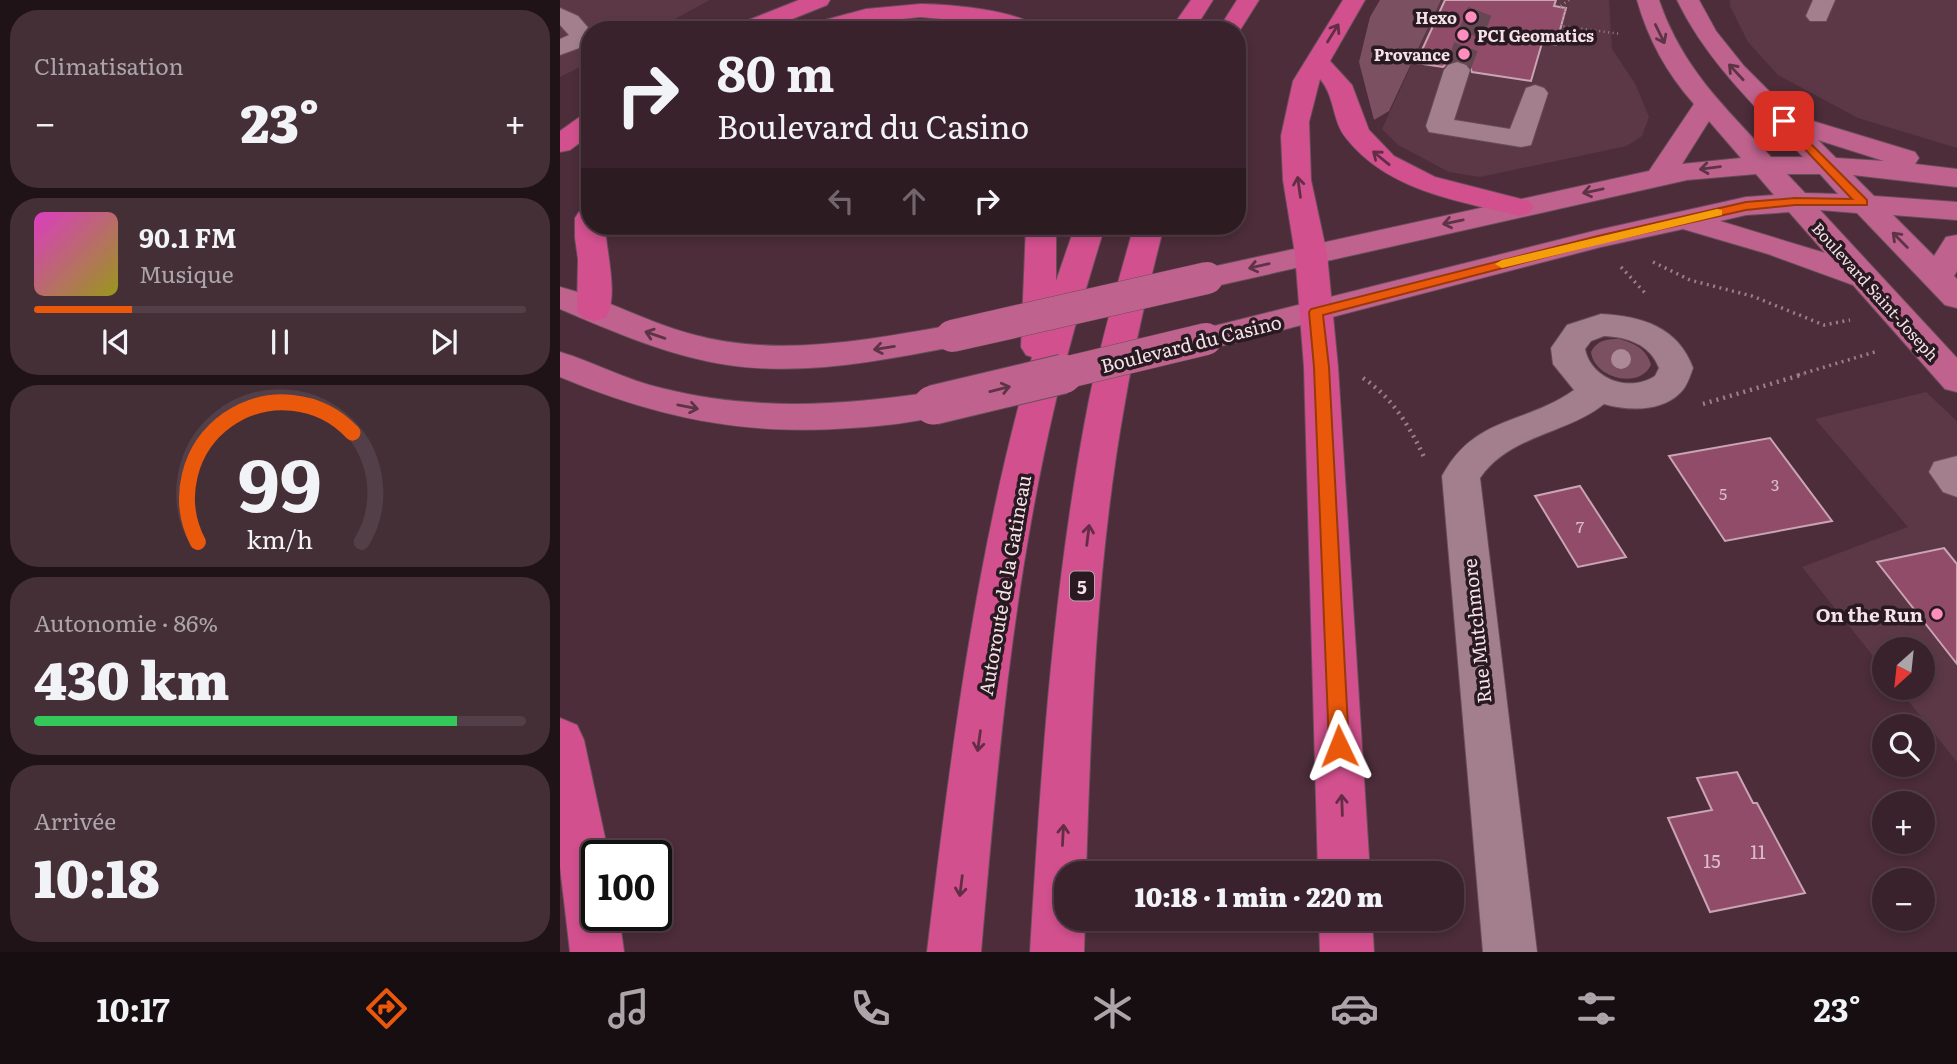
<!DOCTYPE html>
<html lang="fr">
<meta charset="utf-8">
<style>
:root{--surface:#39222b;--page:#442f37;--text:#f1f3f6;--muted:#aba4a9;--line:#533f47;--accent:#ea580c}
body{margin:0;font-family:Literata,serif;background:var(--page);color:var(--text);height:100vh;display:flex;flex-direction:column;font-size:26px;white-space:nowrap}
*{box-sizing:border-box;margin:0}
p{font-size:23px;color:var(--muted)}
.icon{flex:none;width:38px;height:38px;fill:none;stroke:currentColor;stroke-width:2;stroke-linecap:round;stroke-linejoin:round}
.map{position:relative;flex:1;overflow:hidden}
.side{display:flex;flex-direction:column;gap:10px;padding:10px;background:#1f1318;width:560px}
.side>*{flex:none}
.banner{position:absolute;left:21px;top:21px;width:665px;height:214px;border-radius:28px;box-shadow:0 4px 10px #0003,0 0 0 2px var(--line);background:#39222b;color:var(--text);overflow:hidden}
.needle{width:46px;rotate:207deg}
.controls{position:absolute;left:1312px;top:637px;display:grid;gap:14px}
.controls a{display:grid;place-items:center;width:63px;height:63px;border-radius:50%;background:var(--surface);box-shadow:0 4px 10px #0003,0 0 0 2px var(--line);font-size:35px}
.speed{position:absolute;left:21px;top:840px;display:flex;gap:14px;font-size:35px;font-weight:700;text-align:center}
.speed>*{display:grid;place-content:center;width:91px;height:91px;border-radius:50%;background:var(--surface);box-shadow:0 4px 10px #0003,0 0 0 2px var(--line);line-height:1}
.speed .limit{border:4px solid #111;border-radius:10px;background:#fff;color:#111}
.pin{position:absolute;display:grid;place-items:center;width:60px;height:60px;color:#fff;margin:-30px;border-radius:14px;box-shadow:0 4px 10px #0006}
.me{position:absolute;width:77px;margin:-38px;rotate:358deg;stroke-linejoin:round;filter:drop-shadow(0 0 5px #0008)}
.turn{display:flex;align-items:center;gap:24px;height:147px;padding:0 21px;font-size:32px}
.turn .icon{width:91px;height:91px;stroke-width:2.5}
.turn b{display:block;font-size:49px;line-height:60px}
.lanes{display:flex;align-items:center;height:66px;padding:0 21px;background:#0003;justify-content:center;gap:35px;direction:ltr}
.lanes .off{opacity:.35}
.big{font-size:52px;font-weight:800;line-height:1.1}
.side .widget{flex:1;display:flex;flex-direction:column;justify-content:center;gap:10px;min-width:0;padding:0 24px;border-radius:28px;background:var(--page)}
.side .dial{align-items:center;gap:0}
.dial svg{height:182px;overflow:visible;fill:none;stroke:var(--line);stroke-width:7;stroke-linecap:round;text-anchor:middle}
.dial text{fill:var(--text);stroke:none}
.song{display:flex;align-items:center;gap:21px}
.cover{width:84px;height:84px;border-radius:10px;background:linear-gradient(135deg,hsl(310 70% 55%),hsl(60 70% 35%))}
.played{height:7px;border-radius:4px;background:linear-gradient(90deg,var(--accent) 20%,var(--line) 20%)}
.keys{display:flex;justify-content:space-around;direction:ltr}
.heat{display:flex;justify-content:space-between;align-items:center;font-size:38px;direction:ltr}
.charge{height:10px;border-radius:5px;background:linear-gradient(90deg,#34c759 86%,var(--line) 0)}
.trip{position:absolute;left:494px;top:861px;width:410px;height:70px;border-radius:28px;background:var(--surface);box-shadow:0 4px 10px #0003,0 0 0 2px var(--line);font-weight:800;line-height:70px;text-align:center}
.dock{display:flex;height:112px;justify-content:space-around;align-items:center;background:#170e11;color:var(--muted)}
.dock .icon{width:49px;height:49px}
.dock .on{color:var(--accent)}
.dock b{font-size:32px;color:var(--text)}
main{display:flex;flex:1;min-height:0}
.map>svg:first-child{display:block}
.built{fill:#5c3847}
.green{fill:#7b5061}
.building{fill:#904c69;stroke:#caa4b2;stroke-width:2}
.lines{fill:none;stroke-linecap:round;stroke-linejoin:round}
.minor-tunnel{stroke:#654853;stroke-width:25;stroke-dasharray:25 13;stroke-linecap:butt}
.minor-casing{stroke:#674d59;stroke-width:2}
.major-casing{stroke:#674d59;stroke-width:2}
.highway-casing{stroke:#674d59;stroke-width:2}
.path-far2{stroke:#997f89;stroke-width:2.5;stroke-dasharray:1 3.5;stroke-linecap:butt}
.path-far1{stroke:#997f89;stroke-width:3.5;stroke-dasharray:2 4.5;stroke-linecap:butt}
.path{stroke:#997f89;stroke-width:4.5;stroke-dasharray:2 5;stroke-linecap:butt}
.minor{fill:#a37f8d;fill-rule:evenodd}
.major{fill:#bf638e;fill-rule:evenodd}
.highway{fill:#d2508e;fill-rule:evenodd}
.major-bridge-far1-casing{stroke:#674d59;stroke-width:33;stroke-linecap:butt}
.major-bridge-casing{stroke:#674d59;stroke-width:41;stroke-linecap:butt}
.major-bridge-far1{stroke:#bf638e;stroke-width:32}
.major-bridge{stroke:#bf638e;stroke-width:39}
.tree{fill:#ad8896}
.oneway{stroke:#642d46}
.oneway2{stroke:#5d3446}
.route{fill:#ea580c;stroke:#983908;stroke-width:2}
.slow{fill:#f59e0b}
.poi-dot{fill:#fd8ebe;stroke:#281a20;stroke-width:2.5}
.labels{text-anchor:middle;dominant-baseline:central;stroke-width:7;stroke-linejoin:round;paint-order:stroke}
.far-poi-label{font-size:16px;font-weight:bold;fill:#f5e1e8;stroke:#281a20;text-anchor:end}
.far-street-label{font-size:16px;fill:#f5e1e8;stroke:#281a20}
.number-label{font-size:16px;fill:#dcbcc8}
.shield{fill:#281a20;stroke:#b8a5ac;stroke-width:2}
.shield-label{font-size:18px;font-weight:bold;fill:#f5e1e8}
.street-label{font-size:19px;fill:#f5e1e8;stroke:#281a20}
.poi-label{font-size:19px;font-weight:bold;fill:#f5e1e8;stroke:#281a20;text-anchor:end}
.near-number-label{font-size:19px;fill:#dcbcc8}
</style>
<main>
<section class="side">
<div class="widget"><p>Climatisation</p>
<div class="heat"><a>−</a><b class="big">23°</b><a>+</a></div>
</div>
<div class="widget">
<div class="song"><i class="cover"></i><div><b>90.1 FM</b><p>Musique</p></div></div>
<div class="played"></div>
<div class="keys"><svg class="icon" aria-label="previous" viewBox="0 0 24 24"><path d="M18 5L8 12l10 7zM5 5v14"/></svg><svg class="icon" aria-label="pause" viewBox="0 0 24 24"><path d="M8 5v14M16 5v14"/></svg><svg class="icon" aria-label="next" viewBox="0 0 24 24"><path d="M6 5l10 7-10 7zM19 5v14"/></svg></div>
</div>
<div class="widget dial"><svg viewBox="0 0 100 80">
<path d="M14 69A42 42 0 1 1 86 69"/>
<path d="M14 69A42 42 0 0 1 82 21" stroke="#ea580c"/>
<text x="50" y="56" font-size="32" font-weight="700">99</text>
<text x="50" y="72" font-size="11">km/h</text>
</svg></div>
<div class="widget"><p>Autonomie · 86%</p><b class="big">430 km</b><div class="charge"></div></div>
<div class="widget"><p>Arrivée</p><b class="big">10:18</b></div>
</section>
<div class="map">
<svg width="1397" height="952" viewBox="0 0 1397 952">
<rect width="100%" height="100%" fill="#4c2d39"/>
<path class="built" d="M0,0h150l-56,30h-64v32l-30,15z
M881,0h168l3,49 24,36 13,32 -7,19 -15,10 -147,31 -31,-5 -51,-27 -16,-16z
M1170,0h227v148l-99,-30 -80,-43 -30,-33 -18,-36z
M1366,392l31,29v341l-59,-74h25v-39h-38v22l-83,-104 106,-40 -93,-108z"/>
<path class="green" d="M820,0h61l-52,111 -15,9 -15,-58 11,-45z
M1059,339c15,4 28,10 32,26 -12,25 -57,13 -60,-13 6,-12 16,-13 28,-13z"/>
<path class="building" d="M885,0h111l-2,6 12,2 -10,37 -14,-2 -11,38 -59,-9 -4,-9 -10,-3 -11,3 -4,4 -27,-4z
M1210,438l62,83 -107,20 -56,-85z
M1020,486l46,71 -48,10 -43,-71z
M1384,548l13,16v100l-80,-102z
M1177,772l16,31h4l48,90 -95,19 -42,-94 44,-8 -15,-32z"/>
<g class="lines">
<path class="minor-tunnel" d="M897,70l27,-70"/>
<g class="minor-casing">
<path id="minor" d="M1253,0h22l-9,21h-16l-4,-5z
M0,8l18,8 12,14v14l-30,11v-16l9,-4 -9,-10z
M897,62l9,3 4,5 -16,50 56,9 16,-41 9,-3 9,3 4,5 -17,52 -10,2 -92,-15 -3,-6 18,-56 4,-5z
M1041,314c41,2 77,13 92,54 -3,8 -6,19 -13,25 -19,19 -52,18 -76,11 -37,30 -95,31 -124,74l57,474h-54l-41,-476c33,-61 83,-51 132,-86l-21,-26 -2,-16 16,-23zM1044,336c23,1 46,8 55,32l-4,8c-26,17 -64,3 -70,-27l6,-8z
M1397,456v41l-14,-5 -14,-20 5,-10z"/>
</g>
<g class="major-casing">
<path id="major" d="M1077,0h22c23,68 65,106 112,157h32c-47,-50 -96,-95 -126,-157h22l17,31 28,35 49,49 122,37 4,6 -4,6 42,5v18l-104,-12 21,21 83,6v18l-64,-5 41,41 12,-19 11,-2v36l-3,5 3,3v29l-12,-3 -88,-92 -37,-3 137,148v34l-12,-3 -92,-104 -85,-31 -85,-25 -82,18 -395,103 -12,-3 -5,-8 5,-8 404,-101 148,-33 28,-2 -18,-21 -69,6 -480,108 -11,-3 -5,-7 5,-7 11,-3 442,-97 45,-67c-27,-30 -46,-65 -57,-104zM1149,121l32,37 -59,6zM1258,140l66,21 -48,-3zM1227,174h33l18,20 -33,-1zM1229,212l36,41 -105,-32 26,-6z
M0,287c45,11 86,35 131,47 85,24 177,6 261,-9l12,3 5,8 -5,8 -12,3c-73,14 -149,29 -224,18 -59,-9 -114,-33 -168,-56z
M0,352c34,10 66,28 101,36 90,23 181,18 272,4l13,4 5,9 -5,9c-31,9 -64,12 -95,14 -106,8 -193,-10 -291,-51z"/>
</g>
<g class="highway-casing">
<path id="highway" d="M239,0h31l-3,5 -62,25h-33l4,-5z
M631,0h22l-19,30h-24z
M677,0h22l-22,35v-5h-19z
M783,0h22l-35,61 22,24 17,45 25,26 41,21 94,24 5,6 -5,6 -10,3c-63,-16 -131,-25 -173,-78 -14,-17 -11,-42 -26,-59l-11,43 2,58 16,74 11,113 32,506h-52l-14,-506 -9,-113 -12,-74 -2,-44 12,-55z
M360,4c25,0 105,6 119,26h-35l-29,-8 -55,-5 -54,6 -26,7h-38l4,-5 60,-16z
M30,114v21l-20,15 -10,2v-21l21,-15z
M30,209v17h15c1,25 14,70 1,92l-12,3 -12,-3 -5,-8 1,-51 -3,-21v-20l4,-6z
M466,226h30v55l19,-55h30c-18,58 -35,115 -49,174 -43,181 -59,367 -75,552h-54c24,-200 49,-401 105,-595l-6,-2 -5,-8z
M574,226h30c-15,58 -29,117 -39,176 -28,155 -34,314 -39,471h-20v46h19l-1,33h-54c11,-183 23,-366 58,-547 12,-60 29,-120 46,-179z
M0,718l17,7 7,15 25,116h-12v59h22l5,37h-54l-10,-85z
M759,919h53l2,33h-54z"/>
</g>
<path class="path-far2" d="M1009,0l-10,7 7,1 -5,18 60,8"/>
<path class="path-far1" d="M1093,262l37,18 62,16 72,29 26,-5
M1061,267l25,27
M1238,375l80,-24"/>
<path class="path" d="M803,378c30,20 47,49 62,81
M1143,404l101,-30"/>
<use href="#minor" class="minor"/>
<use href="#major" class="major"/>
<use href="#highway" class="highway"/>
<g class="major-bridge-far1-casing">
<path id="major-bridge-far1" d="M392,336l255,-58
M496,375l150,-36"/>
</g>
<g class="major-bridge-casing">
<path id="major-bridge" d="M373,405l130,-31"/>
</g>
<use href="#major-bridge-far1" class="major-bridge-far1"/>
<use href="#major-bridge" class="major-bridge"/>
</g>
<circle class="tree" cx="1061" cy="359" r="10"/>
<defs><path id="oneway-shaft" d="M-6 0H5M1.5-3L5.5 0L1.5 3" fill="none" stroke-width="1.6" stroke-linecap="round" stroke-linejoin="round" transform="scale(1.75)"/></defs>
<g class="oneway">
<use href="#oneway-shaft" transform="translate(773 33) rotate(-58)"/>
<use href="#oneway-shaft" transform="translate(821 158) rotate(-141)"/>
<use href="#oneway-shaft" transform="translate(739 187) rotate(-98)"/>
<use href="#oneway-shaft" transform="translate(528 535) rotate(-83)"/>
<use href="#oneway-shaft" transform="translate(419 741) rotate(98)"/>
<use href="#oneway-shaft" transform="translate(782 805) rotate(-92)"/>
<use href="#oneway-shaft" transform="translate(503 835) rotate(-87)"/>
<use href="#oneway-shaft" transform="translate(401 886) rotate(97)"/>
</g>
<g class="oneway2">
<use href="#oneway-shaft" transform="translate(1100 34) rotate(64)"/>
<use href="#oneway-shaft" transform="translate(1176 72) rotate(-133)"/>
<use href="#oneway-shaft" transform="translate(1150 168) rotate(173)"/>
<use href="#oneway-shaft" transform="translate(1033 191) rotate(168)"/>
<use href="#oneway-shaft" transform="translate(893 222) rotate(168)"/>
<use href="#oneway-shaft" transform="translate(1340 240) rotate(-135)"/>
<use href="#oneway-shaft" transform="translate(699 266) rotate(167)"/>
<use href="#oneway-shaft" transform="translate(95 335) rotate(-161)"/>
<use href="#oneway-shaft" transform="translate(324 348) rotate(171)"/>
<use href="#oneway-shaft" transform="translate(440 389) rotate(-14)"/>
<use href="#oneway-shaft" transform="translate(128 407) rotate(11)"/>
</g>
<path class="route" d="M1224,117l83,83v5h-72l-49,5 -147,33 -276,72 6,52 20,379 -3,6 -7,3 -7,-3 -3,-6 -15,-379 -5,-55 2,-3 287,-73 148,-34 49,-4 57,1 -72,-76 -1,-2z"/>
<path class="slow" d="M1157,209l5,1v5l-220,53 -7,-4 7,-4z"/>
<g class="poi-dot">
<circle cx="911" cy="17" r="7"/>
<circle cx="903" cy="35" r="7"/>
<circle cx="904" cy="54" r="7"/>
<circle cx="1377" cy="614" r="7"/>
</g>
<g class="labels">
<g class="far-poi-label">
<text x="897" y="17">Hexo</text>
<text x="917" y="35" text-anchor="start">PCI Geomatics</text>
<text x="890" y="54">Provance</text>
</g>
<g class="far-street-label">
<text transform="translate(1316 291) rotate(48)">Boulevard Saint-Joseph</text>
</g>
<g class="number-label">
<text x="1215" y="484">3</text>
<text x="1163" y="493">5</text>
<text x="1020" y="526">7</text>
</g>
<rect class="shield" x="510" y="571.5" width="24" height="29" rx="5"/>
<g class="shield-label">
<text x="522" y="586">5</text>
</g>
<g class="street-label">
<text transform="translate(631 343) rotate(-14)">Boulevard du Casino</text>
<text transform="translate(444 585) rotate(-80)">Autoroute de la Gatineau</text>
<text transform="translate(916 631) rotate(-96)">Rue Mutchmore</text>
</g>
<g class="poi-label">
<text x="1363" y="614">On the Run</text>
</g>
<g class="near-number-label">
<text x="1198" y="851">11</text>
<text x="1152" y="860">15</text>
</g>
</g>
</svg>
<div class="controls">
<a><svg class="needle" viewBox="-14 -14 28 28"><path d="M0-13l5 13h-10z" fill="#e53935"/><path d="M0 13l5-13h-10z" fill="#aba4a9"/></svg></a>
<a><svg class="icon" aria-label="search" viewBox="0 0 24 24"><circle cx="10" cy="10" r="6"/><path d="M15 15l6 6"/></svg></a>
<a>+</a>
<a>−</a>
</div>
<div class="speed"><div class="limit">100</div></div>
<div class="pin" style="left:1224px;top:121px;background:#d93025"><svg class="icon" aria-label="arrive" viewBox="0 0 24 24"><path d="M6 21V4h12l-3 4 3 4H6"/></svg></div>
<svg class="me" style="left:779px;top:746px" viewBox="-20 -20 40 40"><path d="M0-17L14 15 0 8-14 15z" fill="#ea580c" stroke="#fff" stroke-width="4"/></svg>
<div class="trip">10:18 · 1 min · 220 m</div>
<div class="banner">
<div class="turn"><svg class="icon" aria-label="right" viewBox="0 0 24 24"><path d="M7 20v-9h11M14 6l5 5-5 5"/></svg><div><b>80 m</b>Boulevard du Casino</div></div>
<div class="lanes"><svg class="icon off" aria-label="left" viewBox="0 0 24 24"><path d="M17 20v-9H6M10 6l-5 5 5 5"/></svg><svg class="icon off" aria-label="ahead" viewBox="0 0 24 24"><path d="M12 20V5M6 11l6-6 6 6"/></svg><svg class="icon" aria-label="right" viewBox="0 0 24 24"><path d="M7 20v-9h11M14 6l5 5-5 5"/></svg></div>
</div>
</div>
</main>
<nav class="dock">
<b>10:17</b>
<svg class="icon on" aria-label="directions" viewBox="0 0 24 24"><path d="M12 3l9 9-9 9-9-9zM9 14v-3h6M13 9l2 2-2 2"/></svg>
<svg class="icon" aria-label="music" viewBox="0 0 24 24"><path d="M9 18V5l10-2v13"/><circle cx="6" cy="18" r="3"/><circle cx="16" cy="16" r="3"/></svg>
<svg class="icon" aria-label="phone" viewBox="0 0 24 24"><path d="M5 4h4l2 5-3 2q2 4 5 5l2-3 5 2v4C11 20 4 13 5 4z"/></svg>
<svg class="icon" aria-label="climate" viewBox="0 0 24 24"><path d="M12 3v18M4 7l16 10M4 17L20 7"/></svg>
<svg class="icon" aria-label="car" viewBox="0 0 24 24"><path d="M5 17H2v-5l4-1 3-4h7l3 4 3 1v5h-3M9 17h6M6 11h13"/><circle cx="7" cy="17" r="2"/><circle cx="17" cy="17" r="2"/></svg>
<svg class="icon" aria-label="filters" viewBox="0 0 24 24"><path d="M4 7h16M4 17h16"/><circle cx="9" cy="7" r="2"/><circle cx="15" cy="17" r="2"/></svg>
<b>23°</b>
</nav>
